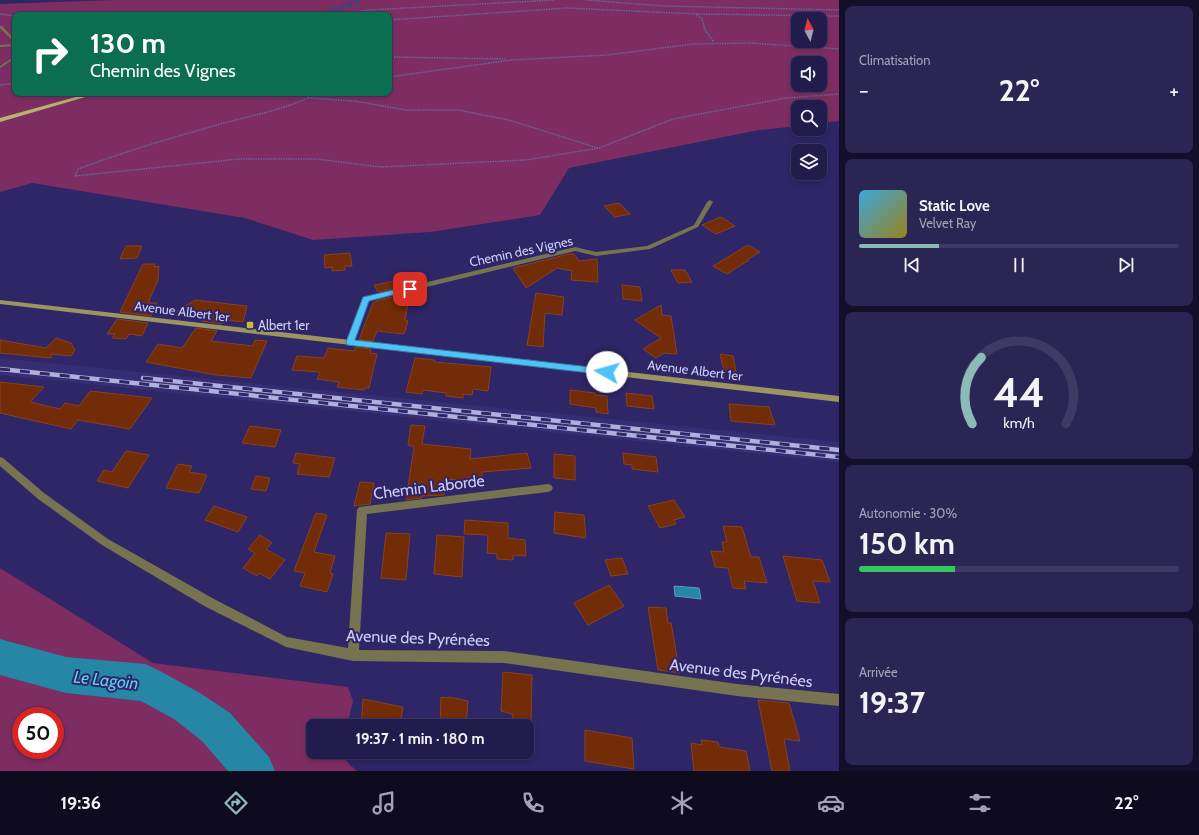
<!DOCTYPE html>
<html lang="fr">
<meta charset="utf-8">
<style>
:root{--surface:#221c4c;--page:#2a2553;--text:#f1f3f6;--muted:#a2a1b5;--line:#3f3a64;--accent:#8bbbb9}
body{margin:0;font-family:Cabin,sans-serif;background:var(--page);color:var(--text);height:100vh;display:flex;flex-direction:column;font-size:15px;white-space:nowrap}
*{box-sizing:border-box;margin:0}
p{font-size:13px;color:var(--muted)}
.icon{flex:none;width:22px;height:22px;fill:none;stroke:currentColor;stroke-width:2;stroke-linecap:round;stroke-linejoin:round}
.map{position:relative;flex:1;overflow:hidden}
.drawer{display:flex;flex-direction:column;gap:6px;padding:6px;background:#130f2a;width:360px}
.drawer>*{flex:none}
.guide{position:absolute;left:12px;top:12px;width:380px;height:84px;border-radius:8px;box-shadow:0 2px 6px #0003,0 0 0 1px var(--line);background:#0b6e4f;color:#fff;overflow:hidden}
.needle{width:26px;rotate:353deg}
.buttons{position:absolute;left:791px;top:12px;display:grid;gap:8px}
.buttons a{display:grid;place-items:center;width:36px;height:36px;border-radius:8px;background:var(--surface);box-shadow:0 2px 6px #0003,0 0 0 1px var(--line);font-size:20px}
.speed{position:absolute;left:12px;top:707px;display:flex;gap:8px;font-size:20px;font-weight:700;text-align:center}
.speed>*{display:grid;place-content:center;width:52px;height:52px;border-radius:50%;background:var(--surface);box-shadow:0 2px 6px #0003,0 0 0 1px var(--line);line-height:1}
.speed .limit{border:6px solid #d22;background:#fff;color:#111}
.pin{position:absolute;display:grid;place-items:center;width:34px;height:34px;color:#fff;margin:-17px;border-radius:8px;box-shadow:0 2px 6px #0006}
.me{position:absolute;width:44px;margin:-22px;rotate:277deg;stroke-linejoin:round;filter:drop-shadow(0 0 3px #0008)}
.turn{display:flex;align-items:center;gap:14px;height:84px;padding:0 12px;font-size:18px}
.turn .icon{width:52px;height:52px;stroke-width:2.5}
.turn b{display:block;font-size:28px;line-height:34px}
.big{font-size:30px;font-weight:700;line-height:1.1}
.drawer .widget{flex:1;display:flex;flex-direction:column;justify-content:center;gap:6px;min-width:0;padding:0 14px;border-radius:8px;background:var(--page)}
.drawer .dial{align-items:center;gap:0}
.dial svg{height:104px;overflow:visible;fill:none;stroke:var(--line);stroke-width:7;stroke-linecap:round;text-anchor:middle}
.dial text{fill:var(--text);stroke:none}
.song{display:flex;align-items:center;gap:12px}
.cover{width:48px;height:48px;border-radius:6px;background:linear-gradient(135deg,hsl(200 70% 55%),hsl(50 70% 35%))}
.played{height:4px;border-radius:2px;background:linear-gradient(90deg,var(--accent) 25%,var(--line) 25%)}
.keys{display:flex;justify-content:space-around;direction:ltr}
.heat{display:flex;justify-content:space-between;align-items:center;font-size:22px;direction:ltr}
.charge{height:6px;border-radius:3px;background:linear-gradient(90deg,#34c759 30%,var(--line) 0)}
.trip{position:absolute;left:306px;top:719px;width:228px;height:40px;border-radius:8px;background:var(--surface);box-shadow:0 2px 6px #0003,0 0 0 1px var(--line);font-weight:700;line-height:40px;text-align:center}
.dock{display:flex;height:64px;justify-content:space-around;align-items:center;background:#0e0b1e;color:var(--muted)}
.dock .icon{width:28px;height:28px}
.dock .on{color:var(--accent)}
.dock b{font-size:18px;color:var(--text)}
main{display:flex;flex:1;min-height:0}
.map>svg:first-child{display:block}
.built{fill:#362e75}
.green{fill:#7e2d62;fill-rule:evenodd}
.water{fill:#2587a5;stroke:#579dbd}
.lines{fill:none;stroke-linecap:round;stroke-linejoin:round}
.river{fill:#2587a5;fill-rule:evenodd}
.building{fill:#722c07;stroke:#894120}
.primary-tunnel{stroke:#463f7c;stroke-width:5;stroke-dasharray:5 2.5;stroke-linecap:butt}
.path{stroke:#6b669d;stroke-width:1.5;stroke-dasharray:1.5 1;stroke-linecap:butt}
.service{fill:#767351;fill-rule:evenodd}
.minor{fill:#767351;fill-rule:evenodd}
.secondary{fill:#9b9660;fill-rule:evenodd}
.primary{fill:#b8b26b;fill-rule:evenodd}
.rail-casing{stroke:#b0b0dc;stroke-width:4.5}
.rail{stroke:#2e2666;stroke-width:3;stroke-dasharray:10;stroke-linecap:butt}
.route{fill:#4fc3f7;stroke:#337fa1}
.poi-dot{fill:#c8bb3b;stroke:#2e2666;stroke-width:1.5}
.labels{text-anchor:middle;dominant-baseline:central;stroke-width:4;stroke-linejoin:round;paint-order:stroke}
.street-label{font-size:13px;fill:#cdcff6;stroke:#2e2666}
.poi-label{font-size:13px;fill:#cdcff6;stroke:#2e2666;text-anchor:start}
.near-street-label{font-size:16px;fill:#cdcff6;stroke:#2e2666}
.near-water-label{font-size:17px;font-style:italic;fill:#5fd1f7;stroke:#2e2666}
</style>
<main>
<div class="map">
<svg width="839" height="771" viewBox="0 0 839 771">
<rect width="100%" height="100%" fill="#2e2666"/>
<path class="built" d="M0,358l839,84v20l-839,-87z"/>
<path class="green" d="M115,0h724v121l-19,2v-16h-22v19l-39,4 -190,38 -29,47 -110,17 -117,8 -68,-22 -213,-35 -32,9v-188zM15,15h374v78h-374zM798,19h22v22h-22zM798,63h22v22h-22z
M0,568l153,95 195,24 5,14 -6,25h-34v26h26l11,13 7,6h-357zM21,716h34v34h-34z"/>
<path class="water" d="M674,586l25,2 2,11 -26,-3z"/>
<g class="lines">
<path class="river" d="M0,639l66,18 79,7 13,6 42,23 30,20 39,44 6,14h-47l-26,-30 -28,-22 -33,-18 -75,-8 -66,-18z"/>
</g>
<path class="building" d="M619,203l11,11 -15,3 -11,-11z
M721,217l14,9 -19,8 -14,-9z
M748,245l12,7 -12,7 1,1 -22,14 -14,-8z
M126,246h16l-5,12 -17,1z
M350,253l2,13h-7v4l-13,1v-4l-7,1 -1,-13z
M569,254h5l5,7 18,-2 1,23 -27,-2 1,-9 -15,-3 -31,20 -13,-20z
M143,264h12l-1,3 5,-1 -1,14 -10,23h9l-6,13 -31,-4z
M671,270h14l7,12 -14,1z
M402,280l3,6 -27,6 -4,-7z
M622,285l18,2 2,14 -19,-2z
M409,293l1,1 -5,2 3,8 -3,16 3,1 -4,13 -27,-3 -4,10 -14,-1 14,-37 6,-3z
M536,293l28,4 -2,18 -17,-2 -2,34 -16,-2z
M195,300l52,6 -4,16 -18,-2 -3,4 -21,-3 2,-3 -31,-4z
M661,305l1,10 9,1 6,38 -13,-1 -8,5 -13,-9 18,-11 -26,-18z
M117,319l31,4 -6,13 -13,-2 -3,5 -14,-1 3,-4h-8z
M196,328l21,3 -6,10 42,5 2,-6 12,1 -16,37 -35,-3 -70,-13 12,-18 24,4z
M56,338l15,5 4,7 -4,6 -20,-2v4l-51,-5v-13l46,8z
M356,347l15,2 -1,4 7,1 -8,34h-5v2l-27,-3 2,-5 -22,-3 3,-7 -28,-2 5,-14 27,2 4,-10 26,3z
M720,354l13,2 3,16 -12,-2z
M415,358l20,2 -1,2 57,5 -3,24 -15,-2 -1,6 -9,-1v4l-17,-2v-3l-23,-3 -1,4 -16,-2z
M0,382l44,5 -14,15 30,7 5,-6 14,3 11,-15 62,7 -22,31 -52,-9 -7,9 -71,-16z
M570,390l25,3v2l12,1 1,18 -12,-2v-4l-26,-4z
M626,393l26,3 2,13 -27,-3z
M729,404l40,3 6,18 -44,-4z
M411,425l14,1 -3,18 49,5 -1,10 57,-6 4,15 -49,4v16l-13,-1 1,-6 -24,-2 -2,16 -22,1v2l-16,2 8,-53 -6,-2z
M250,426l31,4 -6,17 -33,-4z
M126,451l23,4 -21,33 -31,-7 7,-11 8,2z
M296,453l39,5 -6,19 -32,-3 3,-10 -7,-1z
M623,453l33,4 2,15 -26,-3v-4l-8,-1z
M554,454l21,2v24l-21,-2z
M178,464l14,2 -3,6 18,3 -8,18 -33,-5z
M256,476l14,2 -4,13 -15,-2z
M360,482l14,1 -4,21 -16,2z
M674,500l11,17 -11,3 2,4 -16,4 -12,-22z
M214,506l33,11 -9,15 -33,-12z
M555,512l29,3 2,23 -32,-5z
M316,513l11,2 -13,37 21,4 -5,17 3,1 -6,18 -27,-6 5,-13 -11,-2z
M465,520l43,3v15l17,2 1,16 -13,-1v5l-16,-1v-5l-10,-1 1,-16 -2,-2 -22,-1z
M723,526l19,1 9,30h8l8,26 -23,-2 2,8 -13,-1 -5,-20 -13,-1 -4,-16 13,1 -2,-10h5z
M386,533l24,1 -4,46 -25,-2z
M260,535l12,8 -6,6 19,11 -15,19 -11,-6 -2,3 -14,-8 12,-15 -7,-4z
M437,535l27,2 -2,40 -28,-3z
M783,556l39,4 8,22 -17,-1 7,22 -23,-2z
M622,558l6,16 -17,2 -6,-16z
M609,585l15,21 -36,19 -14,-22z
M648,607l18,1 2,15h3l9,50 -22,-3z
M503,672l29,3 -1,51h-19l1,-12 -12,-3z
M441,697l8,1v-1l19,4 -2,25h-26z
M363,699l40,8 -3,19h-39z
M758,700l31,3 11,38 -16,-2 6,32h-18z
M585,730l47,8 2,31 -49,-8z
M701,740l17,2 1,5 27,4 4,20h-56l-3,-28 11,2z"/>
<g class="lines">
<path class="primary-tunnel" d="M319,15l43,-15"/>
<path class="path" d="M586,0l78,6 175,4
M0,14l15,2
M325,15l45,-5 184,-10
M697,15l5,4 3,11 9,12
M389,20l178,-12 130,6 142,2
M389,57l116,2
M389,77l122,-17 96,-5 86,-11 58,-1 88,6
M0,85l15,-2
M309,93l-1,5c-29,13 -60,18 -91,27 -47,13 -93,27 -139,44l-3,7 164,-17h78l64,8 145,-7 73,-12 74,-29 113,-21 53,-4
M308,98l47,3 51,9h52l51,10 89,28"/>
<path class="service" d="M0,26h2l13,14v3l-15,-15z
M15,44v2l-15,1v-2z
M15,56v2l-15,10v-2z"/>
<path class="minor" d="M0,26h2l1,1 -3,1z
M710,200l3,2 -15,25 -48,22 -54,7 -21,-5 -206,50 -15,41 -4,3 -4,-3 18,-45 211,-50 21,5 51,-6 47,-21 13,-23z
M0,457l3,1 41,35 64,46 106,60 73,38 61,11 9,-138 2,-3 189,-23 3,1 2,3 -2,3 -3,1 -181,22 -8,136 145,1 233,33 102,10v12l-102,-10 -233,-33 -151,-2 -67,-14 -80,-40 -104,-62 -64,-46 -38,-33z"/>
<path class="secondary" d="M0,300l839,96v6l-839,-98z"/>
<path class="primary" d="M90,93h9l-99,29v-4z"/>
<g class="rail-casing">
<path id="rail" d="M0,369l839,88
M143,378l696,72"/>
</g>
<use href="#rail" class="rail"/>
</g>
<path class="route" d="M410,286l3,3 -1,1 -43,11 -14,39 252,29 4,3 -4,3 -260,-30 -1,-3 17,-45z"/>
<rect class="poi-dot" x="246" y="321" width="8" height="8" rx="2"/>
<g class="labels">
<g class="street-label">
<text transform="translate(521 251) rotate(-12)">Chemin des Vignes</text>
<text transform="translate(182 311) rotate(7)">Avenue Albert 1er</text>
<text transform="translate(695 370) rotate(7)">Avenue Albert 1er</text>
</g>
<g class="poi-label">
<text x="258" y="325">Albert 1er</text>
</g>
<g class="near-street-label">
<text transform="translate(429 487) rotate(-7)">Chemin Laborde</text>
<text transform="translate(418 638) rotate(2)">Avenue des Pyrénées</text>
<text transform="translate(741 673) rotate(7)">Avenue des Pyrénées</text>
</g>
<g class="near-water-label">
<text transform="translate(106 680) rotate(6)">Le Lagoin</text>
</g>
</g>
</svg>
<div class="buttons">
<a><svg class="needle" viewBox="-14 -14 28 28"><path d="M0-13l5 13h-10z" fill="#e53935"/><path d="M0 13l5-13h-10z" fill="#a2a1b5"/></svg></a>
<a><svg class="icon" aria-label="sound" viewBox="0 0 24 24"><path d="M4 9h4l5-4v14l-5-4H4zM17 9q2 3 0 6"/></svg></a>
<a><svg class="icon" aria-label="search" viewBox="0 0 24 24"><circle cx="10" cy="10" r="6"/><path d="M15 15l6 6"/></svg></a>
<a><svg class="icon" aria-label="layers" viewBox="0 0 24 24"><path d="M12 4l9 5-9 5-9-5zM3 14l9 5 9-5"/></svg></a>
</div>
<div class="speed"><div class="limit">50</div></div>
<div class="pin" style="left:410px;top:289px;background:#d93025"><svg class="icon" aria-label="arrive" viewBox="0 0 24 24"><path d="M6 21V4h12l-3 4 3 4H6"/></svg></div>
<svg class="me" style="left:607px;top:372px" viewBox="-20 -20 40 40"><circle r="19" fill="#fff"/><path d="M0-13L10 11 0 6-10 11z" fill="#4fc3f7"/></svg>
<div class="trip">19:37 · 1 min · 180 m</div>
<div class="guide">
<div class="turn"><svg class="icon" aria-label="right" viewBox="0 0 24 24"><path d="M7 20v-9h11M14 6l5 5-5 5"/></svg><div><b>130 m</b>Chemin des Vignes</div></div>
</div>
</div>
<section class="drawer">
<div class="widget"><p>Climatisation</p>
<div class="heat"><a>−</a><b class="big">22°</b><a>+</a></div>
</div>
<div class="widget">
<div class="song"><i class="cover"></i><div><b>Static Love</b><p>Velvet Ray</p></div></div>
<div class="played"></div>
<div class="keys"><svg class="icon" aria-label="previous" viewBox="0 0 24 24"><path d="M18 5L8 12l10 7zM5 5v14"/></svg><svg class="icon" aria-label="pause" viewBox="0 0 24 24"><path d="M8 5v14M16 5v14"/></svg><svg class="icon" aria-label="next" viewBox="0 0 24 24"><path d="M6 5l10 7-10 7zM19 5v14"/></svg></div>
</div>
<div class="widget dial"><svg viewBox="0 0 100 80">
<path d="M14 69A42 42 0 1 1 86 69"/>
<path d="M14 69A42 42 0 0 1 21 18" stroke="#8bbbb9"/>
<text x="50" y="56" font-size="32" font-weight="700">44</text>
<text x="50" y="72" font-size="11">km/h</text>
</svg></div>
<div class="widget"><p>Autonomie · 30%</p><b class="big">150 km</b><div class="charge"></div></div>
<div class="widget"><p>Arrivée</p><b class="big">19:37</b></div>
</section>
</main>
<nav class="dock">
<b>19:36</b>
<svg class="icon on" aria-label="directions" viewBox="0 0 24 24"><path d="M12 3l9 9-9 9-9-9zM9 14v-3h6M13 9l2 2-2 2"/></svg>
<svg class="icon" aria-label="music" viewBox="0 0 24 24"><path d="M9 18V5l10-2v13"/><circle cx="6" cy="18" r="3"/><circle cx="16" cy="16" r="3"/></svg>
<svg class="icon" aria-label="phone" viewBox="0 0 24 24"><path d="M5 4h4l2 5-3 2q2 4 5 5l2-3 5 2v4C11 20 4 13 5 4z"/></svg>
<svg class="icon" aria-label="climate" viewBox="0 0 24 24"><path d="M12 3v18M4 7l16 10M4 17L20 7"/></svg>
<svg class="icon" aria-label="car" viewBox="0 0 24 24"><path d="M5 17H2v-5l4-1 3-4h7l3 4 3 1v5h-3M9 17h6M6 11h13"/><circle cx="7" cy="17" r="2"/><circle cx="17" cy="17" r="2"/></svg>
<svg class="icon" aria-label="filters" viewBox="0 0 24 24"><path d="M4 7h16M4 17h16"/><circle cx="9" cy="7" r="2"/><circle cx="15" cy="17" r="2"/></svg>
<b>22°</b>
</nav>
